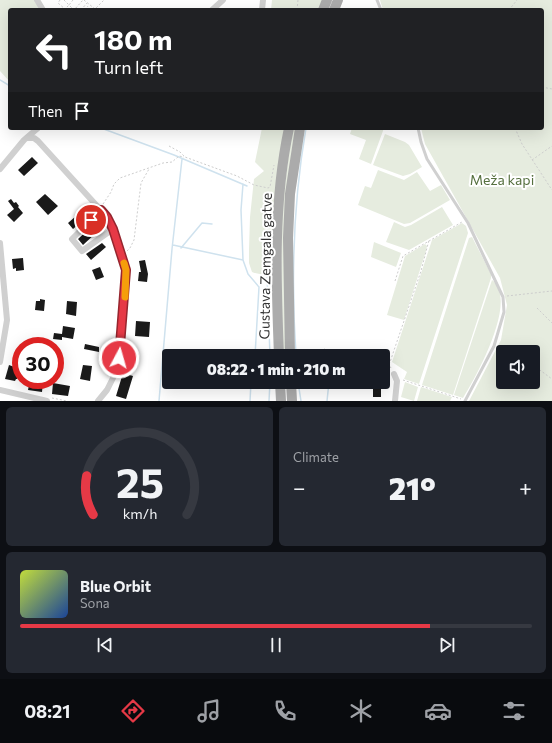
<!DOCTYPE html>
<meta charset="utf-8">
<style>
:root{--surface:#171b24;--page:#242831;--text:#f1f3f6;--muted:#9ea1a6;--line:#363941;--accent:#e63946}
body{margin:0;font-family:Commissioner,sans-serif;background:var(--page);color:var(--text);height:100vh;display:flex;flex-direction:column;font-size:15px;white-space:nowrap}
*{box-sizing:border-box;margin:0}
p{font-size:13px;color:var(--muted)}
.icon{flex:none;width:22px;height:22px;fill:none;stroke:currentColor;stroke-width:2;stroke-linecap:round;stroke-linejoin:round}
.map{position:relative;height:401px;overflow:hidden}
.drawer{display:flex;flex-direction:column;gap:6px;padding:6px;background:#0d0f14;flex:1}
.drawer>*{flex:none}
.guide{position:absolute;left:8px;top:8px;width:536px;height:122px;border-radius:4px;box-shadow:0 4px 16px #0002;background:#202124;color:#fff;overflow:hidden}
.buttons{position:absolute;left:496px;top:345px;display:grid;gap:8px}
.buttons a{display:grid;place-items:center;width:44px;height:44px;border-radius:4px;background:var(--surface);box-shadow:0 4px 16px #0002;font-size:20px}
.speed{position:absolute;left:12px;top:337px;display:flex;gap:8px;font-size:20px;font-weight:700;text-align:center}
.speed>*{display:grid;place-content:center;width:52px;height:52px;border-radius:50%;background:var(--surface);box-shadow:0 4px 16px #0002;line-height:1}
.speed .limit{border:6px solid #d22;background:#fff;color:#111}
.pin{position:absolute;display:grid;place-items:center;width:34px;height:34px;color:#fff;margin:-17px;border:2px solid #fff;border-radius:50%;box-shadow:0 1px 4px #0007}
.me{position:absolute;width:44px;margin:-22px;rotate:6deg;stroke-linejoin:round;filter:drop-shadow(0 0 3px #0008)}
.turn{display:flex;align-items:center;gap:14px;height:84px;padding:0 20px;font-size:18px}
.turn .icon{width:52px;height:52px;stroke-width:2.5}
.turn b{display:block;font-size:28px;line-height:34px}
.then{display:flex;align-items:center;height:38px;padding:0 20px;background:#0003;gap:8px;font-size:15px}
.big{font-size:30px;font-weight:800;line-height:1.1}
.drawer .card{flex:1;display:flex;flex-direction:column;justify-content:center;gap:6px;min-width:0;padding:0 14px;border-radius:6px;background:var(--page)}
.drawer .dial{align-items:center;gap:0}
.dial svg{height:104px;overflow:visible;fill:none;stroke:var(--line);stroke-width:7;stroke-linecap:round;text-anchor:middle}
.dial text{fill:var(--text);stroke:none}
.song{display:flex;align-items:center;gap:12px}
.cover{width:48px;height:48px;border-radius:6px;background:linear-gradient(135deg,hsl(70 70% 55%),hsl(220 70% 35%))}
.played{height:4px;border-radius:2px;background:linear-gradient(90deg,var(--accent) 80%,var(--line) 80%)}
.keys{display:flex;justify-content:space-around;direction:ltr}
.heat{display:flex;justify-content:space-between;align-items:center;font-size:22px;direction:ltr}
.drawer .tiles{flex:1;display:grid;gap:6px;grid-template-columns:1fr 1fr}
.card:last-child{grid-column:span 2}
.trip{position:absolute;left:162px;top:349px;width:228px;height:40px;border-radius:4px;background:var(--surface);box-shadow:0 4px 16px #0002;font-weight:800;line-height:40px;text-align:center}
.tab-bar{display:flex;height:64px;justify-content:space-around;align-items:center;background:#090b0e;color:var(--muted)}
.tab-bar .icon{width:28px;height:28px}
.tab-bar .on{color:var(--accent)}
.tab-bar b{font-size:18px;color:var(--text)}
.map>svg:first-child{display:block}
.green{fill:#e6ecdf;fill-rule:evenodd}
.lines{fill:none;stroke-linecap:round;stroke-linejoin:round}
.stream{stroke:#cfe2ee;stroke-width:1.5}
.building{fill:#1a1a1a}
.path{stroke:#cdcdcd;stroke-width:1;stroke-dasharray:2 2;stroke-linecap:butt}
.lane{stroke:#d0d0d0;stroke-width:3}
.street{stroke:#d0d0d0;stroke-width:6}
.primary{stroke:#ababab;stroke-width:10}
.route-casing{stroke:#96252e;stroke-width:10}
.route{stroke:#e63946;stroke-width:7}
.slow{stroke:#f59e0b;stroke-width:7}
.labels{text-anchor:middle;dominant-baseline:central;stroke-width:4;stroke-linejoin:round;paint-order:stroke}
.park-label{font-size:14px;fill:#56703f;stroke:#fff}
.street-label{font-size:14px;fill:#333;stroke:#fff}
</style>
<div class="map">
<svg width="552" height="401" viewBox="0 0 552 401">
<rect width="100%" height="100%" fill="#fff"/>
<path class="green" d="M0,0h34l6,10h-30v72l-10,-11z
M272,0h51l-4,10h-48z
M380,0h172v401h-83l32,-61 6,-35 -7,-27 -75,-134 -4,-16h121v-118h-159zM503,352h30v30h-30z
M262,128h23l-12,148c-7,-2 -15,-1 -21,-4l-3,-9v-13l1,-33 4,-38 10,-8 -9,-9z
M292,128h4l-10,228h-4l-1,-140z
M352,128h32l-13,36 -12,-5 7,-19 -16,-6z
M385,134l20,8 4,3 13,22 -12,7 -7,2 -30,-11z
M378,170l26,10 13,-8 13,19 11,-6 9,15 -40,23 -6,1 -46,-19 7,-19 6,2z
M442,207l11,18 -44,25 -23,-8 8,-20 11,5 6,-2z
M462,223l4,3 2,7 -49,151 -15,-5 3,-7 -15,-10 40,-122z
M472,237l19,37v4l-38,117 -31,-10 47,-147z
M374,242l27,11 -5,14 -25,-10z
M425,244l2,2 -1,5 -22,69 -17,-5 18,-59z
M492,280c27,20 -16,97 -29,118l-9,-3z
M405,382l13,5 -4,14 -13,-4z
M421,387l31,10 -2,4h-33z"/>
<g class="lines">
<path class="stream" d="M0,80l10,6
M101,128l73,27 73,31
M243,184l-2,26 2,50 5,14 11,13 -4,69
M173,245l70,15
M181,248l21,-25 10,1
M267,275l3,81
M296,350l34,6
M296,356c-5,-76 -3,-153 10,-228
M298,382l3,19
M159,401l13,-152 10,-90
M250,401l1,-19
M269,401l1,-19
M327,401l2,-19"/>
</g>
<path class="building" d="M32,157l6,6 -14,13 -6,-6z
M45,194l13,12 -10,9 -12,-13z
M11,199l3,4 2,-1 3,4 -1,1 5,6 -9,9 -7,-7 7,-6 -6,-8z
M83,210l5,6 -15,13 -5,-6z
M92,226l5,6 -14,13 -5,-6z
M102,243l4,4 -15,13 -5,-6z
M23,258l1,12 -8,1v-3l-3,1 -1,-10z
M145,260l3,14 -1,8 -9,-1 1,-9h2l-2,-11z
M100,267l4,10 -8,3 -4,-10z
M40,299l5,1 -1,11 -9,-1 1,-9h4z
M67,301l10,1 -1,14 -10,-2z
M136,321l14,1 -1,15 -14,-1z
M63,326l12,2 -2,11 -11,-2v3l-9,-1 1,-6 8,1z
M85,344l14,3v5l-15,-3z
M9,365l8,3v2h3l-3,9h-1l-1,2 -10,-2z
M83,365l9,1 -2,15 -10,-2z
M123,373l10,3 -7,23 -10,-3z
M30,380l13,2 -1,10 -14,-2z
M53,383l17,3 -2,10 -16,-2z
M373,389h8v8h-8z"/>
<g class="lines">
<path class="path" d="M60,0l-2,3 7,6 -1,1
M64,0l5,5 -4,4 1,1
M73,0l-4,5 5,5 9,-10
M84,0l11,9 9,-9
M81,10l6,-7
M85,10l3,-4
M297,10l1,-10
M509,10l8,-10
M542,87l10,2
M515,128l7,16 30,46
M169,146l11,6 5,5 52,19 17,9 14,3 2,-1 4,-22
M532,160l20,-14
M103,204l8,-12 3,-8 6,-6 43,-15 9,-1 7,-6 5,1
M127,251l3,-3 4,-8 7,-57 8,-14
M395,281l8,-25 59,-34
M507,296l45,-5
M537,308l15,15
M507,346l9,6
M324,349l17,7
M533,365l19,14
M391,368l-2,-3 32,-94 8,-31
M383,374l6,4
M403,380l58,19
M52,398l15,3"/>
<path class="lane" d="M377,0l4,10
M418,128l3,14 6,17 41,64 35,74 1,15 -10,34 -29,55"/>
<path class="street" d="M37,0l6,10
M212,10l11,-10
M262,10l1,-10
M28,138h6l4,3 69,76 15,38 4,15 -7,89 -4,15 -8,16 -9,11
M0,169l24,-29 14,-12
M101,210l-29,29 10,12 31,-22
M0,243l7,77 -7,42
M394,374l3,7 -2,20
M0,390l47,11"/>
<path class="primary" d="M323,10l4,-10
M334,10l4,-10
M279,356c-3,-76 -6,-153 10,-228
M290,356l-2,-118 2,-44 10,-66
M280,382l1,19
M291,382l1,19"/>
</g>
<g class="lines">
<g class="route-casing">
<path id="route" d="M91,220l10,-10 6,7 6,12 13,41 -7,88"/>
</g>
<use href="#route" class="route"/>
<path class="slow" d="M124,263l2,7 -1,27"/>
</g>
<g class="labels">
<g class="park-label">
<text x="502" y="179">Meža kapi</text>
</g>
<g class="street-label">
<text transform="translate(265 266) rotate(-89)">Gustava Zemgala gatve</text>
</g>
</g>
</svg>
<div class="buttons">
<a><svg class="icon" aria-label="sound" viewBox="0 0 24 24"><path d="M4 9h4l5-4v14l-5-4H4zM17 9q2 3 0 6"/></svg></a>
</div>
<div class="speed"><div class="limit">30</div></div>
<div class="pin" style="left:91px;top:220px;background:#d93025"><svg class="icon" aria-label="arrive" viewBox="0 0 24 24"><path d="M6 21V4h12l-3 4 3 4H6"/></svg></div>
<svg class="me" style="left:119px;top:358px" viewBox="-20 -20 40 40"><circle r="17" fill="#e63946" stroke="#fff" stroke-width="3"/><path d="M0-11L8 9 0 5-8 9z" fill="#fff"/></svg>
<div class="trip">08:22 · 1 min · 210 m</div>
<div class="guide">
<div class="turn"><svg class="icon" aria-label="left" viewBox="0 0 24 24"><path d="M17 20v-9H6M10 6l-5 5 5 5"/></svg><div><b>180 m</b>Turn left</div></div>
<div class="then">Then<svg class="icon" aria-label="arrive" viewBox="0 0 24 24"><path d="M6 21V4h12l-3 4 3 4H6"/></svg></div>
</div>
</div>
<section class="drawer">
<div class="tiles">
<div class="card dial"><svg viewBox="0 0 100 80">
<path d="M14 69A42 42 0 1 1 86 69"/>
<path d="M14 69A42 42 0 0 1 9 39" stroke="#e63946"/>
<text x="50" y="56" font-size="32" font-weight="700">25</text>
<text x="50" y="72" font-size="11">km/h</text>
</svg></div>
<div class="card"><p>Climate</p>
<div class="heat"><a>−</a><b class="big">21°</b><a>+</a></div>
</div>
<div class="card">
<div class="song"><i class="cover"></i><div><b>Blue Orbit</b><p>Sona</p></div></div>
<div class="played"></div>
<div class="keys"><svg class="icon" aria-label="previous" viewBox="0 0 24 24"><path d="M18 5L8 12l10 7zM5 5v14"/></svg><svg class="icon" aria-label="pause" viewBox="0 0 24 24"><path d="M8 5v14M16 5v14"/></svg><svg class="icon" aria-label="next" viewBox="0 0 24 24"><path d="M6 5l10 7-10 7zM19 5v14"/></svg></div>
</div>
</div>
</section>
<nav class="tab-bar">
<b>08:21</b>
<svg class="icon on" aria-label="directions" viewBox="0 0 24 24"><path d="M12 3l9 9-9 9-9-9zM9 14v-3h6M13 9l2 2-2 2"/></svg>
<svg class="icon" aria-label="music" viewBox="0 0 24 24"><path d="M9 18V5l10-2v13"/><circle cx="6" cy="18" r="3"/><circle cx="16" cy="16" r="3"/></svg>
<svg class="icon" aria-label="phone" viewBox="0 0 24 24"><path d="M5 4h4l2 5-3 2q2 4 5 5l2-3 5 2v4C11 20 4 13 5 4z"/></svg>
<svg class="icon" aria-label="climate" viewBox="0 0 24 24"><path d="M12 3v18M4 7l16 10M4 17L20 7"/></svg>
<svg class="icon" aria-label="car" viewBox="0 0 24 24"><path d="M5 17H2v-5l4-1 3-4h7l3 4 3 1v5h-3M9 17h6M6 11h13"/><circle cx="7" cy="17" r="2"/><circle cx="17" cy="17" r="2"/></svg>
<svg class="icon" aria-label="filters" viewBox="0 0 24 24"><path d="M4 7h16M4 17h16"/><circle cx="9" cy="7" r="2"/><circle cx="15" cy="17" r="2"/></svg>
</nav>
